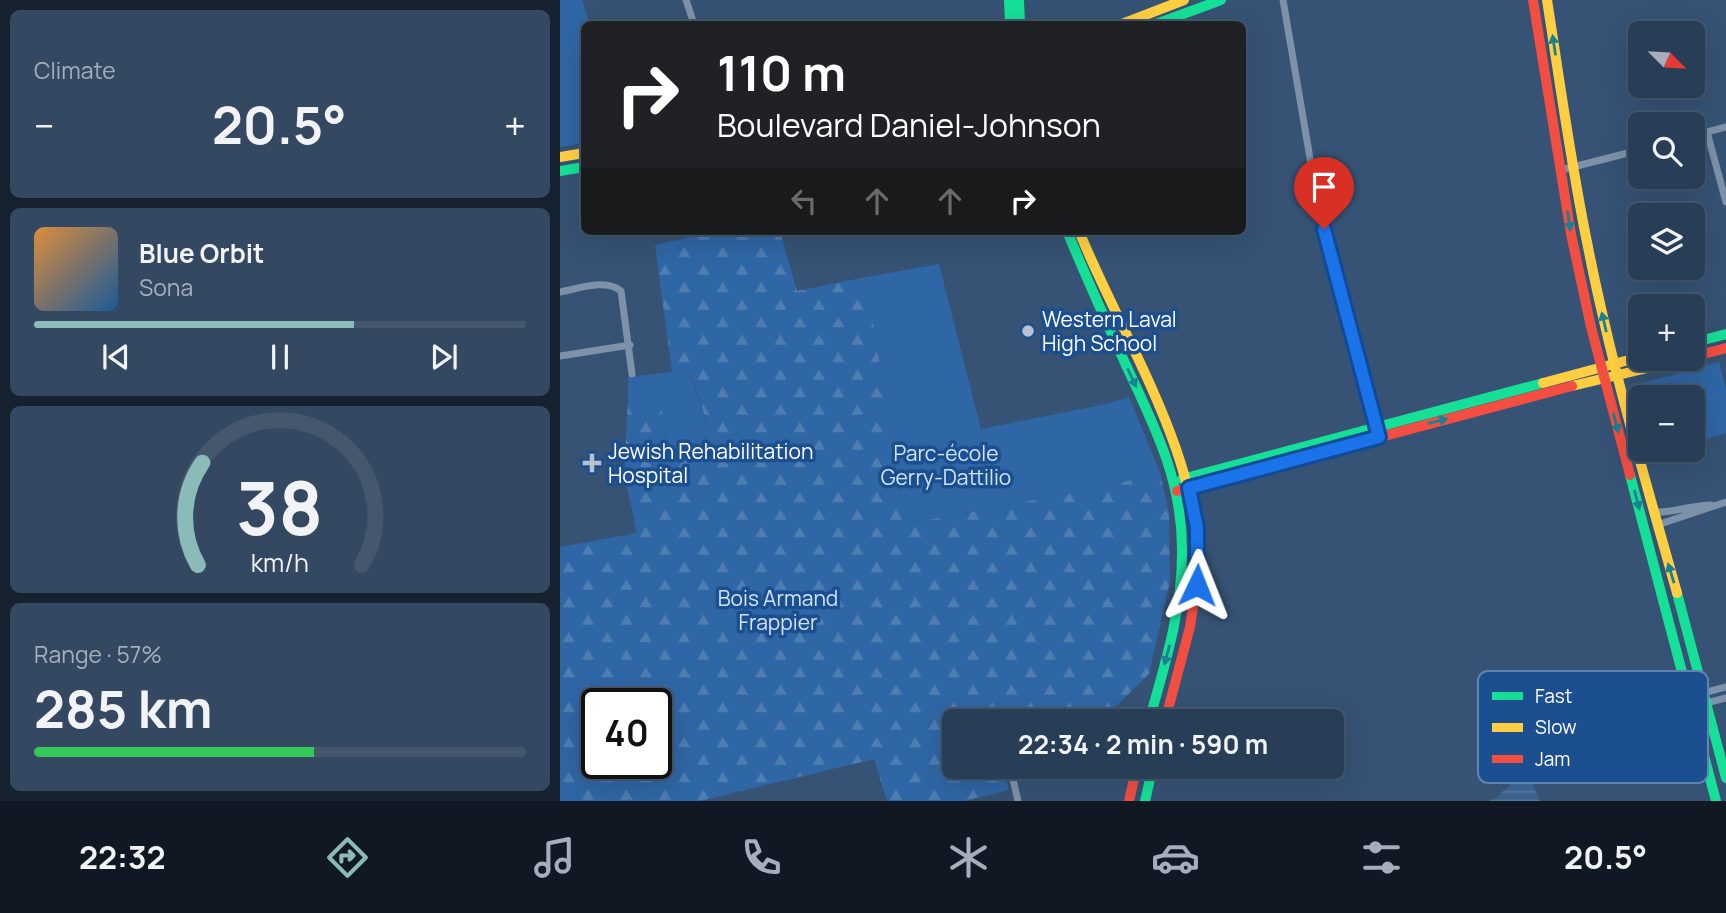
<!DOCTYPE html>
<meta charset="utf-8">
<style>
:root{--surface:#283e57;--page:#344961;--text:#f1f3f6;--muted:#a5aeba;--line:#44576d;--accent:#8bbbb9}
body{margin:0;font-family:Manrope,sans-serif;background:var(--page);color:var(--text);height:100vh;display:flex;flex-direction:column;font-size:26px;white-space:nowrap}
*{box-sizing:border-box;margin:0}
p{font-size:23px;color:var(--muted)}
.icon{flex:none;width:38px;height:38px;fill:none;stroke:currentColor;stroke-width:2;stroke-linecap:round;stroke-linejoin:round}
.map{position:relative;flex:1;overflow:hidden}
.panel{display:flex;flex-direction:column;gap:10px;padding:10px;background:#162230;width:560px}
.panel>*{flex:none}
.top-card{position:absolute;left:21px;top:21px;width:665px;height:214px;border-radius:10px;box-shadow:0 7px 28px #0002,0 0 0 2px var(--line);background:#202124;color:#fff;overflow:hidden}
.needle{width:46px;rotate:114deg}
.buttons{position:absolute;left:1068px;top:21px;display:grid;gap:14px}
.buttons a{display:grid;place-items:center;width:77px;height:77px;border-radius:10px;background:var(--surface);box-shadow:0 7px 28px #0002,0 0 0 2px var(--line);font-size:35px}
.speed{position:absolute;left:21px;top:688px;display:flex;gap:14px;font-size:35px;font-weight:700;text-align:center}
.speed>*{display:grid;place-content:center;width:91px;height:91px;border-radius:50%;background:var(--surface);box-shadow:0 7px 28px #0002,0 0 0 2px var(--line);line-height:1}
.speed .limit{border:4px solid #111;border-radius:10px;background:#fff;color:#111}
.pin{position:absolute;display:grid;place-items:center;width:60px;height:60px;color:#fff;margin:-72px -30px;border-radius:50% 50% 50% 0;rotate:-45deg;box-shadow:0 0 7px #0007}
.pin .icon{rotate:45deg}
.me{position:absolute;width:77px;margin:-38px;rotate:2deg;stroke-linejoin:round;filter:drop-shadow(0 0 5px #0008)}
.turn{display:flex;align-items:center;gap:24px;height:147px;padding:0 21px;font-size:32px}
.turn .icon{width:91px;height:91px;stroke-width:2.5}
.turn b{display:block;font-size:49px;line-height:60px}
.lanes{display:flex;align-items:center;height:66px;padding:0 21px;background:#0003;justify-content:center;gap:35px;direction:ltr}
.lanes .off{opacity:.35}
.big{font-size:52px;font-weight:700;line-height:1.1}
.panel .card{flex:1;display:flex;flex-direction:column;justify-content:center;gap:10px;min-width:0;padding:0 24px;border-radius:10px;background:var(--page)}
.panel .dial{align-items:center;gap:0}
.dial svg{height:182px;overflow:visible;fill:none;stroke:var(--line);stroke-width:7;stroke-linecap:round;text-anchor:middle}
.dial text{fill:var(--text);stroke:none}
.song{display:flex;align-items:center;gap:21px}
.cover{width:84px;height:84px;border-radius:10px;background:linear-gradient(135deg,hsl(30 70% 55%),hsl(210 70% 35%))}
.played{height:7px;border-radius:4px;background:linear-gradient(90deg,var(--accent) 65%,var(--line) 65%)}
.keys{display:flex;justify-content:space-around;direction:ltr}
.heat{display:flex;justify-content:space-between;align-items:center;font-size:38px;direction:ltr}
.charge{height:10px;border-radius:5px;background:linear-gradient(90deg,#34c759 57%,var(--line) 0)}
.trip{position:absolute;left:382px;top:709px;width:402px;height:70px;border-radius:10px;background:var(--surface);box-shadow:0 7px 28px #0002,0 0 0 2px var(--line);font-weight:700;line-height:70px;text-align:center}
.tab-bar{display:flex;height:112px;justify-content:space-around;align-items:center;background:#101923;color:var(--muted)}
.tab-bar .icon{width:49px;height:49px}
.tab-bar .active{color:var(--accent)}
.tab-bar b{font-size:32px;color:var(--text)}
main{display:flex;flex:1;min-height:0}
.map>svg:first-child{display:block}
.green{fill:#2f66a5}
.forest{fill:url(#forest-firs);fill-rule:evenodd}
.water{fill:url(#water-rules)}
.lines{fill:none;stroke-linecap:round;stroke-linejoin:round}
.street{stroke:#7d92a8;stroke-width:7}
.fast{stroke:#16e098;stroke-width:10}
.slow{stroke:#ffcf43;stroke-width:10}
.jam{stroke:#f24e42;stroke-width:10}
.oneway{fill:#198292}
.route-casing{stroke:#114b97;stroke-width:18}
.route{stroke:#1a73e8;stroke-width:12}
.poi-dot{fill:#b9c2ce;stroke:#1b4f8f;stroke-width:2.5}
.labels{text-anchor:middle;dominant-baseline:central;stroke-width:7;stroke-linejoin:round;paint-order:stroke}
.poi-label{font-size:21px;fill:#fff;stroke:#1b4f8f;text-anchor:start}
.park-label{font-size:21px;fill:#cfe3fa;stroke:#1b4f8f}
.key{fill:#1b4f8f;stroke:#5f84b1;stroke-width:2}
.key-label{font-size:19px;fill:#fff}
</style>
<main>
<section class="panel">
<div class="card"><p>Climate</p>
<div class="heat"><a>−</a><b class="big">20.5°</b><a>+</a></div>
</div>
<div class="card">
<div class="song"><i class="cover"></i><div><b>Blue Orbit</b><p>Sona</p></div></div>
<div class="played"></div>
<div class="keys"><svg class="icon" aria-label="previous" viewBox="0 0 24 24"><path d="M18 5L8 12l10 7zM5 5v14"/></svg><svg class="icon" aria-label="pause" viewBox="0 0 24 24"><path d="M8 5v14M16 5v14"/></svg><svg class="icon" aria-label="next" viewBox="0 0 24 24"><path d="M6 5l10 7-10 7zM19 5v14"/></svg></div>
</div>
<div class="card dial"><svg viewBox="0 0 100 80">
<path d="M14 69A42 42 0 1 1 86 69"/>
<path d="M14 69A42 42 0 0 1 16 24" stroke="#8bbbb9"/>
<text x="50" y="56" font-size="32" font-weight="700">38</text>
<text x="50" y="72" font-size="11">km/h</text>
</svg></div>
<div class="card"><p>Range · 57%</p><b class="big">285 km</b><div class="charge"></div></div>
</section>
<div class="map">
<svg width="1166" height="801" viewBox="0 0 1166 801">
<defs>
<pattern id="forest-firs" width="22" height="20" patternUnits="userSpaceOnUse" patternTransform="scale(1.75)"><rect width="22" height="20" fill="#2f66a5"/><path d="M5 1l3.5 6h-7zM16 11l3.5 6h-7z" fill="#4e7db2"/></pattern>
<pattern id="water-rules" width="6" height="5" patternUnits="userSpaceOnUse" patternTransform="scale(1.75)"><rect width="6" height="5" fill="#3b618d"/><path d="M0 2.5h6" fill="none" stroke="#58799e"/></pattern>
</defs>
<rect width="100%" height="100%" fill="#365274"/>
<path class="green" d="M0,0h22l8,24h-6v119l-24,4z
M379,264l42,165 125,-25 23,-7 31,75 -56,15 -199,37 -39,-247z
M1159,362l7,28v43l-34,10v-46h-52v19l-8,-30z
M112,372l19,6c8,25 24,53 13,78h-36l-8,-58 -32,1v-22z"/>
<path class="forest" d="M159,231h61l17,60 69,-14 39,247 199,-37 56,-15 9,41 1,68 -21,93 -41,40 -33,7h-75l-7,-3 -9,-1 -4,4h-26v45l49,1 6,23 -45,11h-77l-13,-42 -174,42h-140v-254l77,-14 -13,-60 4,-74 32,-1 8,58h36c11,-25 -5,-54 -12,-78l-20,-6 -17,-127zM37,704h59v59h-59z"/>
<path class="water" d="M967,771l13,30h-51l5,-2z"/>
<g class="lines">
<path class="street" d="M126,0l8,24
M723,0l35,205 59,225
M1147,132l19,70
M1132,136l34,-9
M1001,170l79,-20
M0,292c18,-3 45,-14 61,-1l11,83
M0,356l70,-11
M1094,512c20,1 38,-7 57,-7
M1097,525l69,-23
M1128,697l38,-10
M1131,707l35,-9
M450,766l8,35"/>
<path class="fast" d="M449,0l1,24
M459,0l1,24
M596,24l65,-24
M0,171l24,-4
M507,231c18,44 38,88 58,132 29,62 57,116 57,186 1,58 -17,116 -33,172
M1132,343l34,-9
M1070,475l86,326
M622,479l361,-96
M1117,593l49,185
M585,801l8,-35"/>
<path class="slow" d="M987,0c13,83 24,165 41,247 23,117 57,232 89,346
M562,24l62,-24
M0,157l24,-4
M519,231c43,107 127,231 118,349
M983,383l97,-26
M1012,386l113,-27"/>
<path class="jam" d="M973,0l38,234 20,93 39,148
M1132,357l34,-9
M617,491l395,-105
M605,721l25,-94 7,-47
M569,801l8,-35"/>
</g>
<defs><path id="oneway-solid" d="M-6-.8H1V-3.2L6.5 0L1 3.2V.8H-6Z" transform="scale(1.75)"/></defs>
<g class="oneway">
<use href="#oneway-solid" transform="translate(994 45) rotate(-99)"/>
<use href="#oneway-solid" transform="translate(1009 221) rotate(81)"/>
<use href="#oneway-solid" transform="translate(1044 322) rotate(-103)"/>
<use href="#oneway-solid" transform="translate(572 378) rotate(65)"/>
<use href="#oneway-solid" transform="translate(878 421) rotate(-15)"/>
<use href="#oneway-solid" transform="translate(1056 423) rotate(75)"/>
<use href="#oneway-solid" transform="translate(1077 500) rotate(75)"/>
<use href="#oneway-solid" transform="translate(1111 573) rotate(-107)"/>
<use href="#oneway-solid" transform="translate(607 655) rotate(105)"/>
</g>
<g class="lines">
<g class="route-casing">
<path id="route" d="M637,585v-57l-8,-40 190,-51 -55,-208"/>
</g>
<use href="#route" class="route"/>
</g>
<g class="poi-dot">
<circle cx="468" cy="331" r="7"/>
<path d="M28.5 452.5h7v7h7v7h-7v7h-7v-7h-7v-7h7z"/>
</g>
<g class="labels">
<g class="poi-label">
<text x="482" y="319">Western Laval<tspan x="482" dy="24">High School</tspan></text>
<text x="48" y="451">Jewish Rehabilitation<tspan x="48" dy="24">Hospital</tspan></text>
</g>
<g class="park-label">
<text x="386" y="453">Parc-école<tspan x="386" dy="24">Gerry-Dattilio</tspan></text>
<text x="218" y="598">Bois Armand<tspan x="218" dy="24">Frappier</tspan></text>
</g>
</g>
<rect x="918" y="671" width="230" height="112" rx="10" class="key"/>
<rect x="932" y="692" width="31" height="8" fill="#16e098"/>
<rect x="932" y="723" width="31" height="9" fill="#ffcf43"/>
<rect x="932" y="755" width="31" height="8" fill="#f24e42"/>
<g class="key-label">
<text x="975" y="703">Fast</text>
<text x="975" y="734">Slow</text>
<text x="975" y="766">Jam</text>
</g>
</svg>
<div class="buttons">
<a><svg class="needle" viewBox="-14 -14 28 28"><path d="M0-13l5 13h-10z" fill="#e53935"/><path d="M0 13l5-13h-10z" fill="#a5aeba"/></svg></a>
<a><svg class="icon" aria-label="search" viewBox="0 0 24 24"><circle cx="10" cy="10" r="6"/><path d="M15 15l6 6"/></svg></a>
<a><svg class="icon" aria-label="layers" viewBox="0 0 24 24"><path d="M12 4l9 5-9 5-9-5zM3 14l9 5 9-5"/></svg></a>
<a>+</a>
<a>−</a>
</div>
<div class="speed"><div class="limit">40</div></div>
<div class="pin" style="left:764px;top:229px;background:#d93025"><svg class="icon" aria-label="arrive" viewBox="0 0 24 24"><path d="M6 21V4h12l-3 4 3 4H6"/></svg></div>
<svg class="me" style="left:637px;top:585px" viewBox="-20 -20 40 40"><path d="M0-17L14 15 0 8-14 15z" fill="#1a73e8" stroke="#fff" stroke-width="4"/></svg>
<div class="trip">22:34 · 2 min · 590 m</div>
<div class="top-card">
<div class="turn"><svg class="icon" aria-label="right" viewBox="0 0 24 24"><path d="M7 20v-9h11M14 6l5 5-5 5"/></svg><div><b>110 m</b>Boulevard Daniel-Johnson</div></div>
<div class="lanes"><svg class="icon off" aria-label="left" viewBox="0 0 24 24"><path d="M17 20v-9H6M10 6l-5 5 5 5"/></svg><svg class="icon off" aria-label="ahead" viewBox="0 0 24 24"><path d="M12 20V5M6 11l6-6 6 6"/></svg><svg class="icon off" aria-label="ahead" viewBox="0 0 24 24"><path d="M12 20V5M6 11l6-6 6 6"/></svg><svg class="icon" aria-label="right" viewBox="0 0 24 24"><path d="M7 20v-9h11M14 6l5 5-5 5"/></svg></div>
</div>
</div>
</main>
<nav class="tab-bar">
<b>22:32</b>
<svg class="icon active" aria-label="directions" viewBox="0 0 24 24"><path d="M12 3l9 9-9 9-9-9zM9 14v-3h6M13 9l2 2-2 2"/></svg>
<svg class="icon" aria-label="music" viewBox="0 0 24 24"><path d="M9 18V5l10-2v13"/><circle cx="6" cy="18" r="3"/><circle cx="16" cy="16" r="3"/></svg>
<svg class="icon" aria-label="phone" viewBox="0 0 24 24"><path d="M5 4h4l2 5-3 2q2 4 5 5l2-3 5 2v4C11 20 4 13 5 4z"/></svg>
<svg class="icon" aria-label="climate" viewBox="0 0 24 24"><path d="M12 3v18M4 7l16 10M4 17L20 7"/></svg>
<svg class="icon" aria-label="car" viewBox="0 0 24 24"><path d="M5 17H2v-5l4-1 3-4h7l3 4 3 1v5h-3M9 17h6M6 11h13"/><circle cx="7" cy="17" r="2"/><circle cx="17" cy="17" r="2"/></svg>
<svg class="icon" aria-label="filters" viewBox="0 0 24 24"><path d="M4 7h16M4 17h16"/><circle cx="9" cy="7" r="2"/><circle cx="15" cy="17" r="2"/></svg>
<b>20.5°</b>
</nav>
